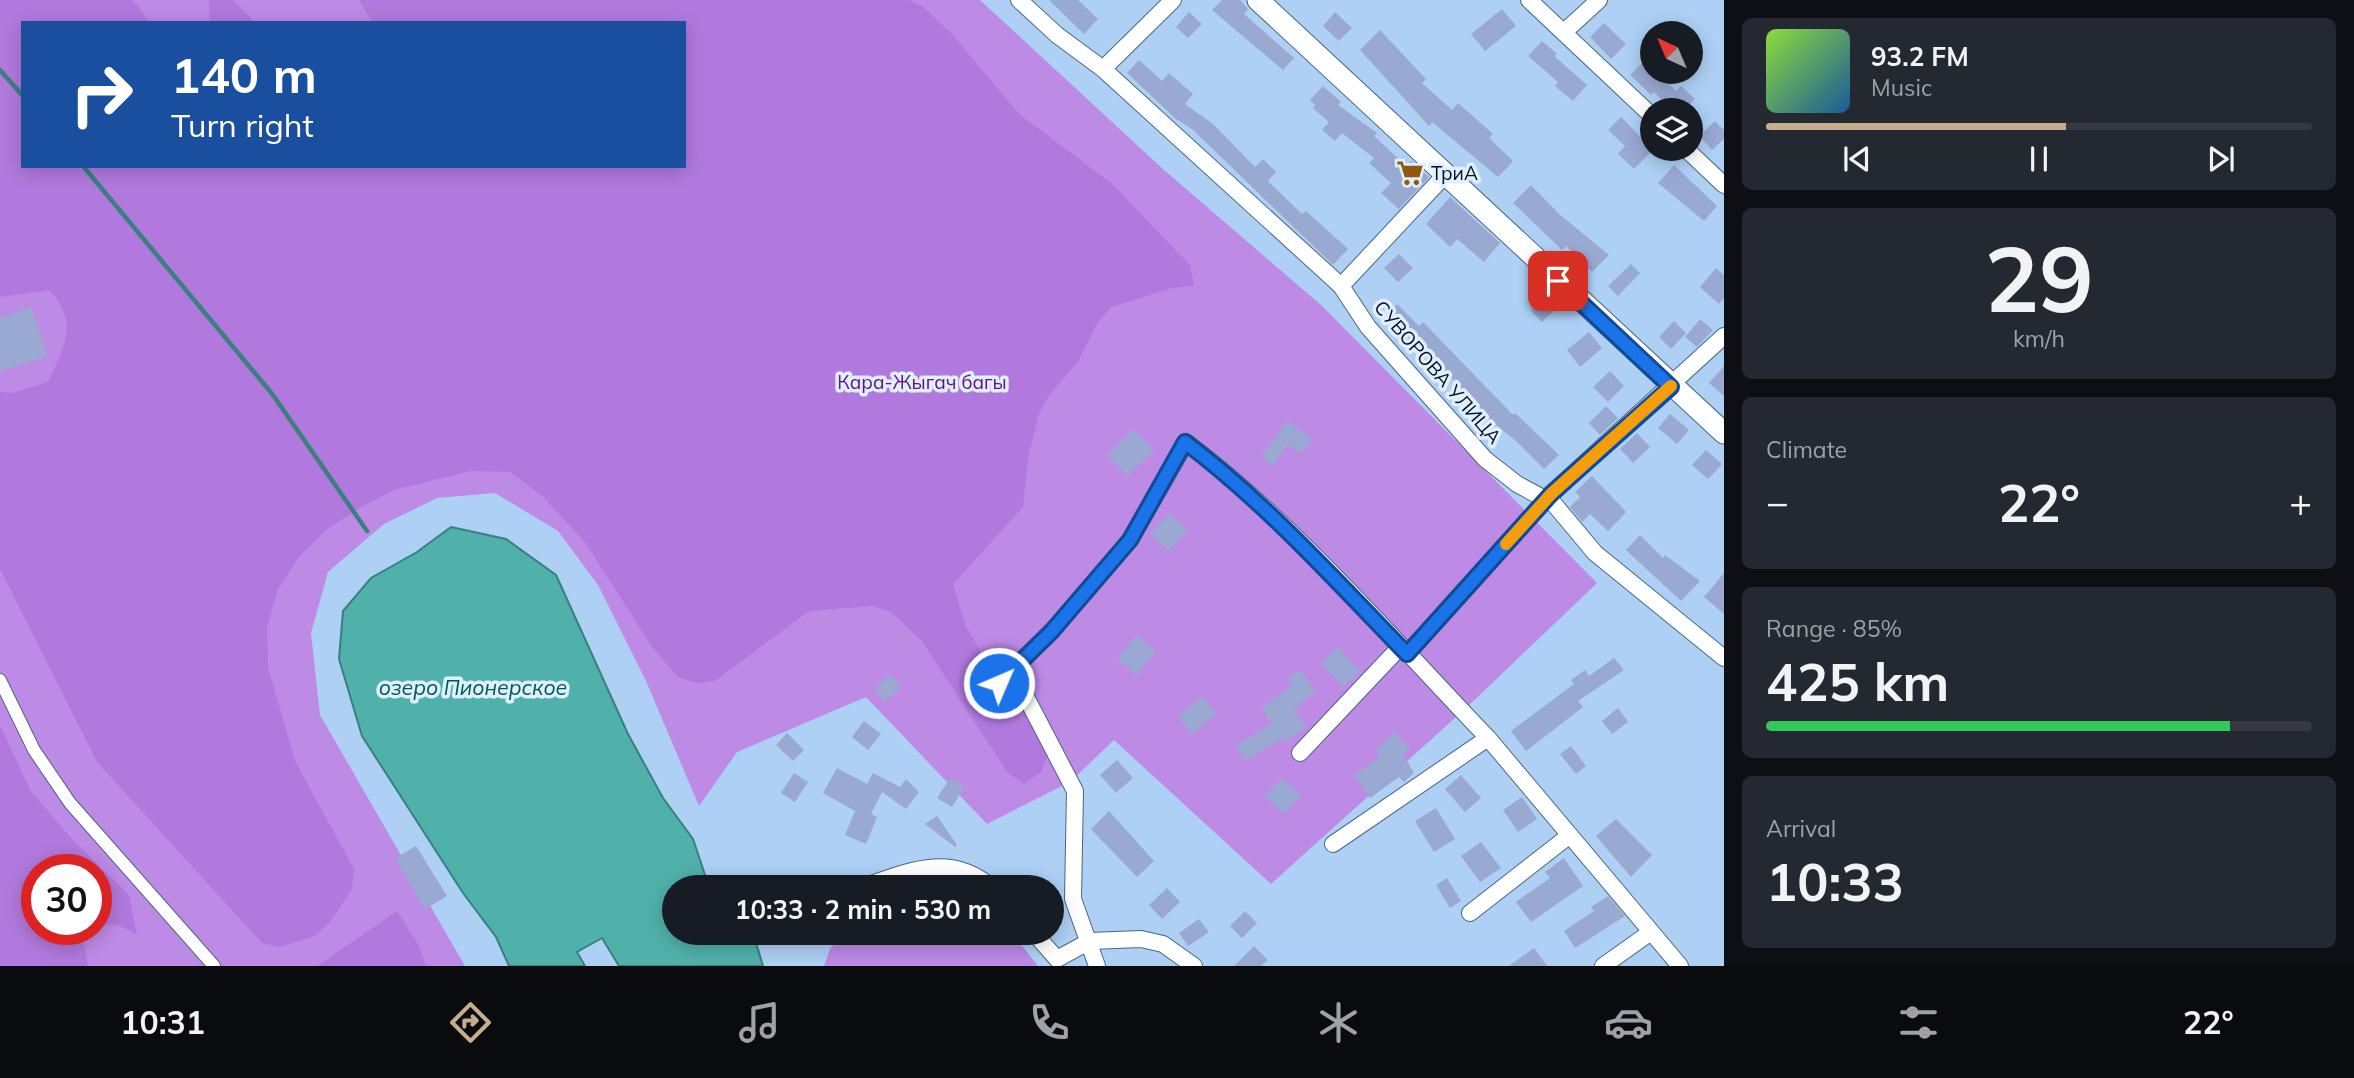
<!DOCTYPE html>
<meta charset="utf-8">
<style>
:root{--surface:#171b24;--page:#242831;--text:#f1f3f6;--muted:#9ea1a6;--line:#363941;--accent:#c5ae8d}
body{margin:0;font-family:Mulish,sans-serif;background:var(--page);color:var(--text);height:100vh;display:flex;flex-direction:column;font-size:26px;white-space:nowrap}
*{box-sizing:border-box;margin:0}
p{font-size:23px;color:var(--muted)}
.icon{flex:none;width:38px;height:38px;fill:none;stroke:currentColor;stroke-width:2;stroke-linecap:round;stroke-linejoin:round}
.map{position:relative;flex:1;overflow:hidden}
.drawer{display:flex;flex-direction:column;gap:18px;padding:18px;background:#0d0f14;width:630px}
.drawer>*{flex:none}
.hud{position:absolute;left:21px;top:21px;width:665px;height:147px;border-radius:0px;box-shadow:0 4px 18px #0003;background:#1a4fa0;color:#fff;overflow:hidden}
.needle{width:46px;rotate:316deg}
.fabs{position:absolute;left:1640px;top:21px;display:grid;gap:14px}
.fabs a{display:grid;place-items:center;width:63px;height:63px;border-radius:50%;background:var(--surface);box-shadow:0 4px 18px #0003;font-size:35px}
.speed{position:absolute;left:21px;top:854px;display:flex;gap:14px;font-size:35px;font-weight:700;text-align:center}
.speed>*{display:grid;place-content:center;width:91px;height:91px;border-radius:50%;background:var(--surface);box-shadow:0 4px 18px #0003;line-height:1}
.speed .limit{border:10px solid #d22;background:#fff;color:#111}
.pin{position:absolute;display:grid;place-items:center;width:60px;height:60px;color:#fff;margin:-30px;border-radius:14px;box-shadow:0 4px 10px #0006}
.me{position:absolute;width:77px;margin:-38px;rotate:45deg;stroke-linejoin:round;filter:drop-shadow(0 0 5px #0008)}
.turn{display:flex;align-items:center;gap:24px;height:147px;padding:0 35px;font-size:32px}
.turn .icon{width:91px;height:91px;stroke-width:2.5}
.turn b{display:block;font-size:49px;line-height:60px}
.big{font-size:52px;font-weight:700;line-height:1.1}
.drawer .tile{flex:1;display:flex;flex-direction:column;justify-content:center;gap:10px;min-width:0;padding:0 24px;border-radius:10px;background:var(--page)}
.drawer .dial{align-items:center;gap:0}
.dial b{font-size:91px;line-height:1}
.song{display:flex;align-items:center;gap:21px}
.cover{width:84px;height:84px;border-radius:10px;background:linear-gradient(135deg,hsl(90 70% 55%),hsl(210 70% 35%))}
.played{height:7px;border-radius:4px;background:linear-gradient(90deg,var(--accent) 55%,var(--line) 55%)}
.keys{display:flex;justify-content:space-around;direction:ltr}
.heat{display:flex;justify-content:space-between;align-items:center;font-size:38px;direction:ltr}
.charge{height:10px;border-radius:5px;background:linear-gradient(90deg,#34c759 85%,var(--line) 0)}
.trip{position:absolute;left:662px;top:875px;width:402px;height:70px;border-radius:35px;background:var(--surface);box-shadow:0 4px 18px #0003;font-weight:700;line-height:70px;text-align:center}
.menu{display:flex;height:112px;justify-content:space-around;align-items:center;background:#090b0e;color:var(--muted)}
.menu .icon{width:49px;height:49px}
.menu .current{color:var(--accent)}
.menu b{font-size:32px;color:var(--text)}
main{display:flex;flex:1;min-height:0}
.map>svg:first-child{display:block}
.green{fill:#bd8ae6;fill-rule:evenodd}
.forest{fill:#b179dd}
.water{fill:#50b1aa;stroke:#39807f;stroke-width:2}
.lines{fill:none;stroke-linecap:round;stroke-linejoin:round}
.stream{stroke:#39807f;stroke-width:4.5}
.building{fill:#9aa9d2}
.pedestrian-casing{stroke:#486787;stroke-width:14}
.minor-casing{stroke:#486787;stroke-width:18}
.tertiary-casing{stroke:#486787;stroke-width:23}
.pedestrian{stroke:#fff;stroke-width:12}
.minor{stroke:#fff;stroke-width:16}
.tertiary{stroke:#fff;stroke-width:21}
.route-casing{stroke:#114b97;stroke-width:18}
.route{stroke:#1a73e8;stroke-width:12}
.slow{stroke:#f59e0b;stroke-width:12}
.labels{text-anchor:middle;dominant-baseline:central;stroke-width:7;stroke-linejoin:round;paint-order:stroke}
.poi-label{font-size:19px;fill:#030e1a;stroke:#e0effd;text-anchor:start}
.street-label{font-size:19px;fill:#030e1a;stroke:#e0effd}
.park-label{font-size:19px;fill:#62128d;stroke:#e0effd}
.water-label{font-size:21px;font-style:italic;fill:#005954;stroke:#e0effd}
</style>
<main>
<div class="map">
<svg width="1724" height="966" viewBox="0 0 1724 966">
<rect width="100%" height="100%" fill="#add0f4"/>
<path class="green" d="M0,0h980l184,170 157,135 276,278 -131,125 -195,176 -157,-144 -44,42 -83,42 -121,-127 -129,55 -38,54 -53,-125 -48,-96 -40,-54 -63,-38 -58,5 -53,26 -56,48 -17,61 9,82 145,251h-465zM23,23h661v143h-661zM37,870h59v59h-59z
M842,933h170l26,33h-214l6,-17z"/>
<path class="forest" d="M0,0h133l17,23h-127v143h661v-143h-311l-14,-23h550l13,6 30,28 67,80 92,69 79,82 4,21 -22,2 -60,19 -14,15 -20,39 -30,36 -9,17 -11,44 -5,49 -70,77 12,41 34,58 42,45 7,27 -7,17 -17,12 -16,-11 -87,-133 -30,-28 -19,-6 -63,5 -94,70 -18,2 -19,-6 -26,-30 -67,-105 -43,-46 -32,-24 -40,-1 -76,19 -33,17 -34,22 -28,28 -21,32 -11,38 1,40 27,94 59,108 -2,20 -22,33 -15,14 -35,11 -18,-4 -165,-181 -97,-193v-177l13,1 35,-11c16,-35 32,-60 1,-92l-49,7z
M209,0h24l23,23h-46z
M0,725l30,65 42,49 57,56 8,40 -17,-9 -24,-2v-54h-59v59h44l7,37h-88z
M397,911l21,33 8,22h-109z"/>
<path class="water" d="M451,527l55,12 50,36 72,159 35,64 30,41 16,48h-35v46h79l10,33h-144l-17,-28 -25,14 8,14h-76l-13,-29 -33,-44 -101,-157 -23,-77 4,-48 28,-33 46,-26z"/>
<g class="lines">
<path class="stream" d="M0,70l23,26
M83,166l190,229 94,136"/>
</g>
<path class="building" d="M1049,0h29l20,19 -14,15z
M1222,0h18l8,9 -4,5 50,44 -11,12 -71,-60z
M1502,9l14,17 -31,25 -14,-17z
M1189,12l13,12 -14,14 -12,-11z
M1335,12l17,16 -13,13 -16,-15z
M1604,23l22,21 -15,15 -21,-22z
M1380,30l46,49 -4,4 30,27 6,-7 35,31 -4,4 24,23 -15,16 -66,-55 -3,4 -69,-76z
M1542,41l15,13 -3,2 33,29 -14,16 -18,-15 3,-4 -30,-26z
M1646,59l6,7v6h6l18,19 5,-5 14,13 -10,11h-13l-18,-18 -3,3 -21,-20z
M1139,60l23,21 7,-8 24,21 -8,10 28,20 42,43 8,-8 13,13 -8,9 34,33 4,-3 42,38 -15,16 -141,-136 -16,-10 -49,-46z
M1323,86l18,16 -3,3 39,28 -3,3 32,30 5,-5 18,16 -30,32 -18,-16 10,-10 -22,-20 5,-5 -32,-25 -7,8 -13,-11 7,-8 -16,-14 2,-3 -5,-5z
M1621,117l32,33 -19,19 -16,-15 7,-8 -17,-16z
M1715,121l9,9v9l-12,11 -13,-14z
M1674,165l43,41 -13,15 -46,-38z
M1531,185l28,29 50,41 -17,17 -26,-26 -4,4 -49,-47z
M1450,197l50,46 -16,19 -27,-23 -7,8 -24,-23z
M1399,254l14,14 -15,14 -14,-14z
M1631,264l9,9 -22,23 -10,-10z
M1716,268l8,7v23l-5,6 -19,-17z
M1547,294l12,12 -17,16 -11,-12z
M1397,304l22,22 4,-4 90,93 2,-2 44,42 -15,14 -28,-28 -22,-18 -49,-52 -2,2 -57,-57z
M31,307l16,49 -47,15v-53z
M1700,319l13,11 -16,17 -12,-10z
M1674,321l12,12 -15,16 -12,-12z
M1589,332l13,16 -22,19 -13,-17z
M1724,366v30l-15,-13z
M1610,371l14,15 -16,16 -15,-15z
M1606,406l12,12 -18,17 -11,-12z
M1670,414l19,16 -12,14 -19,-16z
M1287,421l25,18 -11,15 -13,-10 -15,22 -12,-9z
M1133,429l21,21 -27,26 -20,-21z
M1637,433l13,14 -17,16 -13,-14z
M1706,450l16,14 -14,15 -16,-14z
M1592,476l34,36 -18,19 -18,-17 -8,8 -12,-15 10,-10 -5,-5z
M1169,513l19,17 -20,21 -18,-17z
M1640,535l23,23 2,-3 35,26 -19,20 -55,-51z
M1724,573v41l-20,-17z
M1137,635l19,17 -20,23 -19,-17z
M1338,647l22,24 -17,16 -22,-24z
M1614,658l10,12 -46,31 5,6 -57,44 -15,-20 63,-47 -3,-4 14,-10 4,6z
M1298,670l18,20 -22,20 12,17 -22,15 -2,-3 -37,22 -9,-16 36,-21 -11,-16 32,-23 -5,-6z
M890,674l11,13 -16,15 -11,-13z
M1201,696l15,17 -23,21 -15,-17z
M1618,708l10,14 -16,12 -10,-13z
M864,721l17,13 -13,16 -16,-13z
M1394,732l16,16 -7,6 11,19 -10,9 -5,-5 -29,21 -16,-23 26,-18 -5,-6z
M787,733l17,17 -11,11 -17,-16z
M1571,746l15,20 -10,8 -16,-20z
M1117,760l16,18 -17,15 -16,-18z
M837,768l30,16 6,-11 27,14 6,-8 13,13 -13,17 -24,-17 -11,22 6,3 -11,27 -21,-9 10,-24 -32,-18z
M794,773l14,9 -13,20 -14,-9z
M1461,775l20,23 -16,14 -20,-23z
M950,778l15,8 -13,21 -15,-9z
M1282,778l19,18 -17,18 -19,-18z
M1522,797l15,22 -19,13 -15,-22z
M1436,808l19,31 -21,13 -19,-31z
M1109,811l45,50 -17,16 -46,-48z
M937,816l20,29 -2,2 -30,-23z
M1616,819l36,36 -21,22 -35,-41z
M1481,842l20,26 -21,14 -19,-26z
M416,846l31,50 -22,13 -30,-51z
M1564,858l19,28 -52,36 -15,-20 34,-24 -5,-6z
M1447,878l14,23 -11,7 -14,-23z
M1167,888l13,14 -18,17 -13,-14z
M1608,896l17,20 -50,32 -11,-17 30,-20 -3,-4z
M1245,911l12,12 -15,15 -12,-12z
M1199,919l10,13 -21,14 -9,-13z
M1254,946l14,14 -7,6h-27z
M1534,948l13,18h-38z"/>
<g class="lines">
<g class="pedestrian-casing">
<path id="pedestrian" d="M0,680l34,70 36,53 144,163"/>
</g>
<g class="minor-casing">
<path id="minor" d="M1019,0l38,35 46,34 238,217 27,41 117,132 32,25 37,20 41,49 129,105
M1529,0l123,116
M1564,32l35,-32
M1103,69l70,-69
M1686,149l38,36
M1341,286l104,-111
M1407,654l144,-160 173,-158
M999,683l53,-52 78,-91 56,-98c112,85 205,195 302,296
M988,684l38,13 49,94 -2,108 24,67
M1300,753l100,-106
M1333,844l155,-106 192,228
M863,887c46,-16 87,-35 128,0
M1470,913l100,-78
M1034,933l23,26 33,-18 51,-2 22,5 31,22
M1603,966l48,-34"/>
</g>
<g class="tertiary-casing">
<path id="tertiary" d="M1258,0l466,433"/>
</g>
<use href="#pedestrian" class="pedestrian"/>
<use href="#minor" class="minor"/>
<use href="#tertiary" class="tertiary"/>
</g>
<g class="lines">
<g class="route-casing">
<path id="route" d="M999,683l53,-52 78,-91 55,-98c82,62 151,139 222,212l144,-160 120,-107 -113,-106"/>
</g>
<use href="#route" class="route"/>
<path class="slow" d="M1506,544l45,-50 120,-108"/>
</g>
<defs>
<g id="supermarket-bare" transform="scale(2.1)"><path d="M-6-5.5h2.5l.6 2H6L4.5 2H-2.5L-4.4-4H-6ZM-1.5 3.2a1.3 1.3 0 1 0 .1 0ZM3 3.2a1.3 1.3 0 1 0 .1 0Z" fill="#8f5a0d" stroke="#e0effd" stroke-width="2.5" paint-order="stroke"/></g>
</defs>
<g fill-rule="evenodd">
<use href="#supermarket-bare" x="1410" y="173"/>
</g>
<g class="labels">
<g class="poi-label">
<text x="1431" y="173">ТриА</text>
</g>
<g class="street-label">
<text transform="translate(1438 372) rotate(49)">СУВОРОВА УЛИЦА</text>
</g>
<g class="park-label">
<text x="922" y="382">Кара-Жыгач багы</text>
</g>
<g class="water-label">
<text x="473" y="687">озеро Пионерское</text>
</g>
</g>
</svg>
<div class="fabs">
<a><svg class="needle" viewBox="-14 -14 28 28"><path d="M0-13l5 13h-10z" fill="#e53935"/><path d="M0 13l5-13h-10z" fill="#9ea1a6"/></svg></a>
<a><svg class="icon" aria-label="layers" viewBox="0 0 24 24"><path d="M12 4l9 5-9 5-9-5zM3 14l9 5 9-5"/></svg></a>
</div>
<div class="speed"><div class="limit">30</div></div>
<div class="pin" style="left:1558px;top:281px;background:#d93025"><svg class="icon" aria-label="arrive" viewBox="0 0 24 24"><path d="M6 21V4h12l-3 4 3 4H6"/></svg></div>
<svg class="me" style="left:999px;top:683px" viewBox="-20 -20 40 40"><circle r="17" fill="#1a73e8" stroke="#fff" stroke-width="3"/><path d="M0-11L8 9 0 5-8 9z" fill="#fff"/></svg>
<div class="trip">10:33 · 2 min · 530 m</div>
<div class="hud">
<div class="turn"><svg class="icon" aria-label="right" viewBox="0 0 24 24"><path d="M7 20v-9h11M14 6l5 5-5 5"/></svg><div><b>140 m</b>Turn right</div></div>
</div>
</div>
<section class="drawer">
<div class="tile">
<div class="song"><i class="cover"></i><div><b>93.2 FM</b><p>Music</p></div></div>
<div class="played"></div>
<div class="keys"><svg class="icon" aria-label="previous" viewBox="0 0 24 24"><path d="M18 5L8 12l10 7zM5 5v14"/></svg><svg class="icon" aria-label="pause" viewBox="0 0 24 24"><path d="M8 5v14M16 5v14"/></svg><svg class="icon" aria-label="next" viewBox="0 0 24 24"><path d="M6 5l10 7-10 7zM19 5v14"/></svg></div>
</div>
<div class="tile dial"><b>29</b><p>km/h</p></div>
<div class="tile"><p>Climate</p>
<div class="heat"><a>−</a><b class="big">22°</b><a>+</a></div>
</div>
<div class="tile"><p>Range · 85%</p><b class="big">425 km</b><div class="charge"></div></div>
<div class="tile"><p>Arrival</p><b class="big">10:33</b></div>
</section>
</main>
<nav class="menu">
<b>10:31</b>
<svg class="icon current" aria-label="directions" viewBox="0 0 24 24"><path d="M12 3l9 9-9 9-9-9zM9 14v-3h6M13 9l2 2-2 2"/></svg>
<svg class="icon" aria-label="music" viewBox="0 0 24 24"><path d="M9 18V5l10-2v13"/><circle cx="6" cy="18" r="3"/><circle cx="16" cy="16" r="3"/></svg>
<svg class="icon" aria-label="phone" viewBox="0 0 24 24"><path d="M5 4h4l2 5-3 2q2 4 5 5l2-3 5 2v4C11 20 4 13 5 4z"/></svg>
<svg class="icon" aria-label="climate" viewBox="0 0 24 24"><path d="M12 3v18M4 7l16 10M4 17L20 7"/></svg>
<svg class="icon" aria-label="car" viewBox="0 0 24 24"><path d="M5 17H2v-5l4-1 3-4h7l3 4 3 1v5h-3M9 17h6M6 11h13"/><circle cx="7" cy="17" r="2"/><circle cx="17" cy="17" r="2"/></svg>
<svg class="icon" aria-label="filters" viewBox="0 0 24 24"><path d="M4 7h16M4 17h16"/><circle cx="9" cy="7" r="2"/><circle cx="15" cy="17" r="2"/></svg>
<b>22°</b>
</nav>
